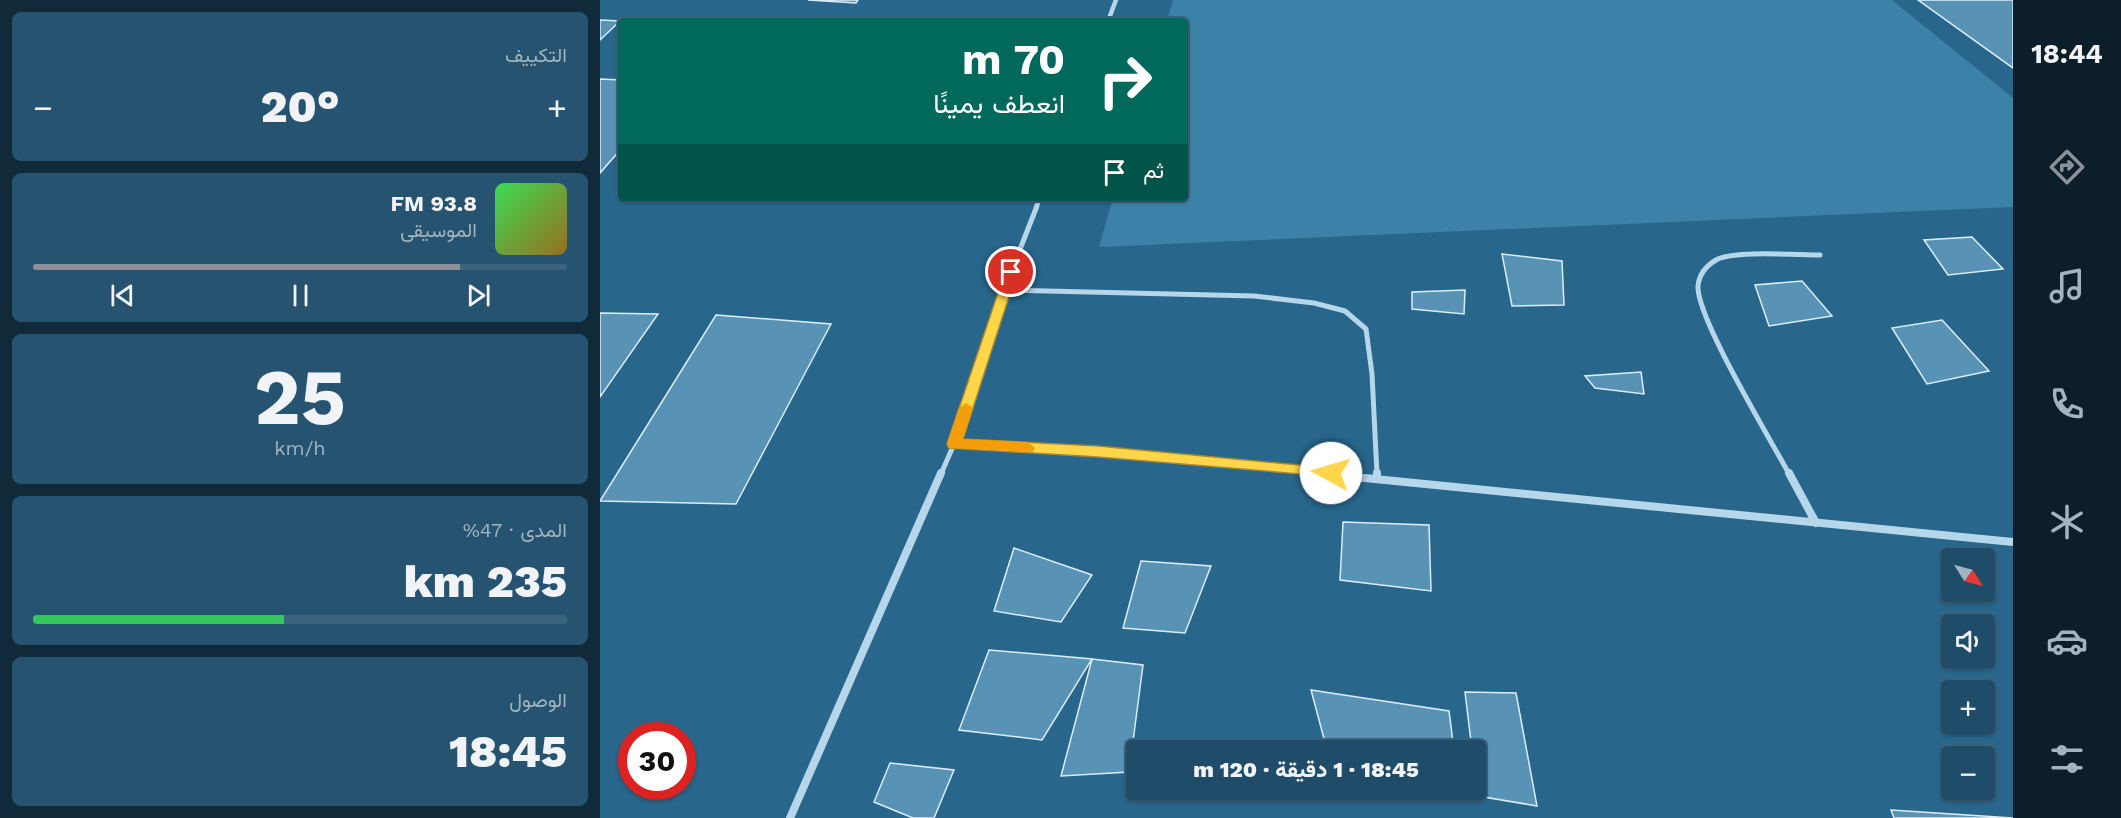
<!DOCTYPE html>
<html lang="ar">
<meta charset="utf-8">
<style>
:root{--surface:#1e4c69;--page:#26536f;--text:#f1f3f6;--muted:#a1b4c0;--line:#3c637d;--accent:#8c9099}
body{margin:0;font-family:"Work Sans",Vazirmatn,sans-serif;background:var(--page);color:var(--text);direction:rtl;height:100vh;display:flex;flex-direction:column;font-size:22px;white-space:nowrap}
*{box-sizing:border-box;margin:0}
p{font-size:20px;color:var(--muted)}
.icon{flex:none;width:33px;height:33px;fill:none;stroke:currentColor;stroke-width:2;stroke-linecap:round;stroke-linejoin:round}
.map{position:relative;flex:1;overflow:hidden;direction:ltr}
.sheet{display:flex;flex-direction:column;gap:12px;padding:12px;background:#102a3a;width:600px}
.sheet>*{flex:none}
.hud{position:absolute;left:18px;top:18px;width:570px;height:183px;border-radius:6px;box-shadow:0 2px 4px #0004,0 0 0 2px var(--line);direction:rtl;background:#00695c;color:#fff;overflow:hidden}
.needle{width:39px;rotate:126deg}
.tools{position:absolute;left:1341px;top:548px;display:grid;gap:12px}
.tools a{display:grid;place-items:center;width:54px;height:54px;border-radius:6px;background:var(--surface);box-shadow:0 2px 4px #0004,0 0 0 2px var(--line);font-size:30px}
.speed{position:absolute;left:18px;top:722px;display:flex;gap:12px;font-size:30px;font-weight:700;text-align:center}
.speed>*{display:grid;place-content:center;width:78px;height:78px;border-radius:50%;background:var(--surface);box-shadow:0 2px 4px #0004,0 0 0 2px var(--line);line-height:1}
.speed .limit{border:9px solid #d22;background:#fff;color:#111}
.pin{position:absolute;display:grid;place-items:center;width:51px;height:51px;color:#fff;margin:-26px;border:3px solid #fff;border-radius:50%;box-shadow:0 2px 6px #0007}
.me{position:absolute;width:66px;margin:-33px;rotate:276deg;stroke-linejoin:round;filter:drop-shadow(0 0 4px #0008)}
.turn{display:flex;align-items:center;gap:21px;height:126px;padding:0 24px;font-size:27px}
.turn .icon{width:78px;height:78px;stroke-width:2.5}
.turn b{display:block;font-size:42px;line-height:51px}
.then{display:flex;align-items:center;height:57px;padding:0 24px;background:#0003;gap:12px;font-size:22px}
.big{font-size:45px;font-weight:800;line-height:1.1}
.sheet .card{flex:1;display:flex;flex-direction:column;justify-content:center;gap:9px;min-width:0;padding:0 21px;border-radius:9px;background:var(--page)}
.sheet .dial{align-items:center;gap:0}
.dial b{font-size:78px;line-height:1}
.song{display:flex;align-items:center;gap:18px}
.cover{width:72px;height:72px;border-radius:9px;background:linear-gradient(135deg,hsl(130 70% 55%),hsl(40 70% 35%))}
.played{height:6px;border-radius:3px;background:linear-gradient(90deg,var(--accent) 80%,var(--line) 80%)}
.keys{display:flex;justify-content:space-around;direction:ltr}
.heat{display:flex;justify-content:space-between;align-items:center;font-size:33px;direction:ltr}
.charge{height:9px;border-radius:4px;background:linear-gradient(90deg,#34c759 47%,var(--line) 0)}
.trip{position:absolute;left:526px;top:740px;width:360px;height:60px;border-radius:6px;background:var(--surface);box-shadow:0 2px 4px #0004,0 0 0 2px var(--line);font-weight:800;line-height:60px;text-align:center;direction:rtl}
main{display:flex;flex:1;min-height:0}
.tab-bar{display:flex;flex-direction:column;width:108px;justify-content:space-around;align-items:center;background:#0c1e2a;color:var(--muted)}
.tab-bar .icon{width:42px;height:42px}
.tab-bar .selected{color:var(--accent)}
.tab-bar b{font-size:27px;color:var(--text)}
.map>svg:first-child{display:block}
.green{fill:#3c81a8}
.building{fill:#5893b6;stroke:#dbedf8;stroke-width:1.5}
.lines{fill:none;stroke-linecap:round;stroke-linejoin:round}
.minor-far2{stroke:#b6d7ea;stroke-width:4.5}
.minor-far1{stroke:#b6d7ea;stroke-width:5}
.minor{stroke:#b6d7ea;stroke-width:8}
.route{fill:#ffd54a;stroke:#a68a30;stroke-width:1.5}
.slow{fill:#f59e0b}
</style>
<main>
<nav class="tab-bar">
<b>18:44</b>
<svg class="icon selected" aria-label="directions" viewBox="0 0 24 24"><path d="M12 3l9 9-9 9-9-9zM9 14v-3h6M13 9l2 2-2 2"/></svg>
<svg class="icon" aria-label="music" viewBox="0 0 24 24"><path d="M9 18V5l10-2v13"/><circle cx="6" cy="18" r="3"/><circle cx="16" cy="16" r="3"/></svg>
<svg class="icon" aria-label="phone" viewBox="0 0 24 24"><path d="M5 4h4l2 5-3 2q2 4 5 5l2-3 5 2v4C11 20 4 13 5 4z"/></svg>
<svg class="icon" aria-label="climate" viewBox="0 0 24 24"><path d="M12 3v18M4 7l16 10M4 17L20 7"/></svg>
<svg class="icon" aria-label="car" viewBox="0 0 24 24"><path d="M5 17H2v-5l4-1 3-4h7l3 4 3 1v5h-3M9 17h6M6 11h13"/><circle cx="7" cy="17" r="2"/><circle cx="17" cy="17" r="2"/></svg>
<svg class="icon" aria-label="filters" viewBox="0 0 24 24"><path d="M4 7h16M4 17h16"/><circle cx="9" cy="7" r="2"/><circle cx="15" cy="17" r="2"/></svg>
</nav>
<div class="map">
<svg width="1413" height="818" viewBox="0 0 1413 818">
<rect width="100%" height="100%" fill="#28668c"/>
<path class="green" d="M573,0h719l121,98v109l-914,40 14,-49h72v-177h-18z"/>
<path class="building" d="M208,0h50l-2,3z
M1318,0h95v68z
M0,20l20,1 -20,19z
M0,79l21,1v69l-21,24z
M1372,237l31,32 -55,6 -24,-35z
M902,254l60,7 2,44 -52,1z
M1202,281l30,35 -63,10 -14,-41z
M865,290l-1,24 -52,-5v-17z
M0,313l58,1 -58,83z
M116,315l115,9 -95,180 -136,-3z
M1342,320l47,51 -62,13 -35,-56z
M1041,372l3,22 -49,-6 -10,-12z
M743,522l86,3 2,66 -91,-11z
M414,548l78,27 -31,47 -67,-11z
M541,561l70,5 -26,67 -62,-5z
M389,650l103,9 -50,81 -83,-10z
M492,659l51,6 -14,107 -68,4z
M711,690l138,21 5,39h-127z
M865,692l51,1 21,113 -59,-10 -2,-46h-4z
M290,763l64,7 -20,48h-21l-39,-16z
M1291,810l122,8h-119z"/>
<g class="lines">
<path class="minor-far2" d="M508,21l8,-21
M436,207l4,-9"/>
<path class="minor-far1" d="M404,290l250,6 60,7 31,8 21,18 6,45 5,100
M354,444l144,7 231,23
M341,474l13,-30 50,-154 33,-84
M1189,474c-18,-34 -93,-157 -91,-188 1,-11 8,-20 18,-26 17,-10 81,-5 104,-5"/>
<path class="minor" d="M714,473l699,69
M777,473v5
M1189,473l27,50
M190,818l151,-345"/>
</g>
<path class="route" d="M411,268l6,4 -54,167 135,7 233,22 5,1 2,4 -2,4 -238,-20 -149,-9 -2,-4 58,-172z"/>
<path class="slow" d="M366,403l7,5 -10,31 65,3 7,6 -2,4 -84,-4 -2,-4 12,-36z"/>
</svg>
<div class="tools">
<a><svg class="needle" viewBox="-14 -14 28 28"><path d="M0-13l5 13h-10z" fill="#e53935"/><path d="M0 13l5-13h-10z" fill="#a1b4c0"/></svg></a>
<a><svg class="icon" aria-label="sound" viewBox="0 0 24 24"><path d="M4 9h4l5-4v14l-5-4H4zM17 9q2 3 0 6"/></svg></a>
<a>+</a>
<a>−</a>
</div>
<div class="speed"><div class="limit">30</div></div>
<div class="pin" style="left:411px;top:272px;background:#d93025"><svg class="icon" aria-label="arrive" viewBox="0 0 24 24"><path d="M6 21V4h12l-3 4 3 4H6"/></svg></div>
<svg class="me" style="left:731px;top:473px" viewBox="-20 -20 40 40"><circle r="19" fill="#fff"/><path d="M0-13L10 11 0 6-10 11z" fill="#ffd54a"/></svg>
<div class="trip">18:45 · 1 دقيقة · 120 m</div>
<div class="hud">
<div class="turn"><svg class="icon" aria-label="right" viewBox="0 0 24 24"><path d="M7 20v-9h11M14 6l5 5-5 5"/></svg><div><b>70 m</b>انعطف يمينًا</div></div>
<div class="then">ثم<svg class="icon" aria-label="arrive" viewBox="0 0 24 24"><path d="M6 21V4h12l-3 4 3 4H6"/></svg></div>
</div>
</div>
<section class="sheet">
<div class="card"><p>التكييف</p>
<div class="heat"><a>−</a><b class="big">20°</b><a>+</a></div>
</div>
<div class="card">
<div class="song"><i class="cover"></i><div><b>93.8 FM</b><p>الموسيقى</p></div></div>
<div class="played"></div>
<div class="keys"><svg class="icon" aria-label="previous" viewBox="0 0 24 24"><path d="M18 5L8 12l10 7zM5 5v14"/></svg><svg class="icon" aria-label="pause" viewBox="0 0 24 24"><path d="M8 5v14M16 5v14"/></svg><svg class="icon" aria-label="next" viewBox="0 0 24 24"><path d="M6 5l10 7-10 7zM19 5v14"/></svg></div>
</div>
<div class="card dial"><b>25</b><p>km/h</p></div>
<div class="card"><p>المدى · 47%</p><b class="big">235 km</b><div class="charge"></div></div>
<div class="card"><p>الوصول</p><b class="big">18:45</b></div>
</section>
</main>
